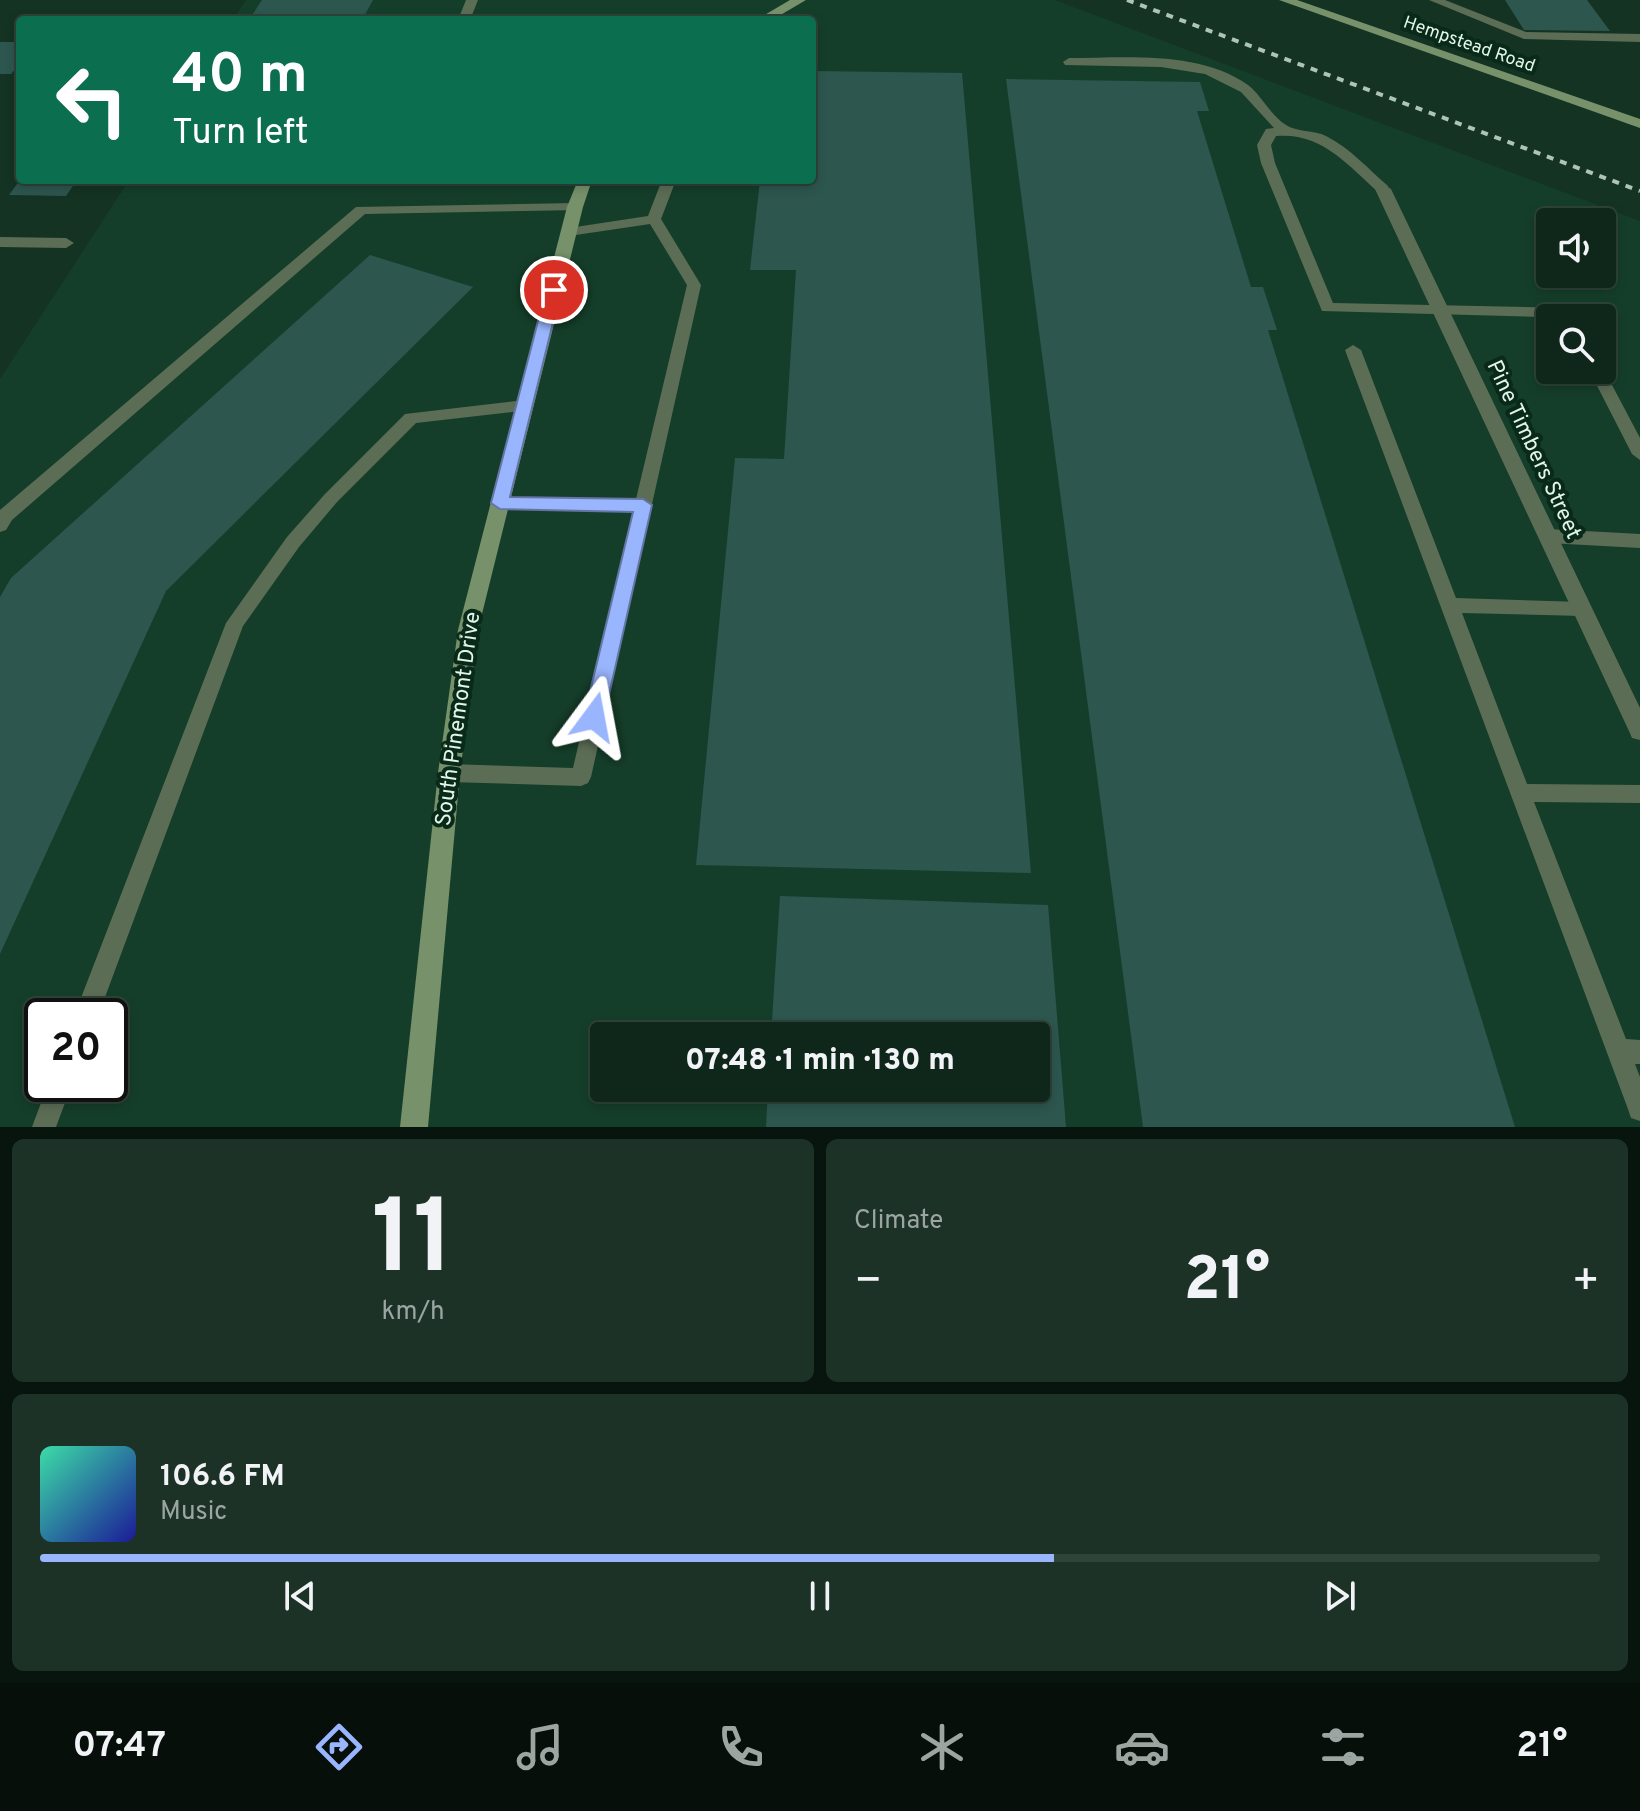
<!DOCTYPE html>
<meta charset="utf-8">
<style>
:root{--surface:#0f261a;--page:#1d3227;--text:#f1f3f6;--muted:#9ba5a2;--line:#2f4339;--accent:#99b5fd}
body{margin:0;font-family:Overpass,sans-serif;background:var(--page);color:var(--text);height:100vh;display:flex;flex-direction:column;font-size:30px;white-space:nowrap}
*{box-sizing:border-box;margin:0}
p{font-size:26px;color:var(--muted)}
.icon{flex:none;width:44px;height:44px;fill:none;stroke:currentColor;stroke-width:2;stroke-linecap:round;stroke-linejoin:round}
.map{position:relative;height:1127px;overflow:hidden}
.details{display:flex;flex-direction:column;gap:12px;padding:12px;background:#08150e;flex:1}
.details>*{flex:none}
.top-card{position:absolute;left:16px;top:16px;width:800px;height:168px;border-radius:8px;box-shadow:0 4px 12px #0003,0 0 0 2px var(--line);background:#0b6e4f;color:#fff;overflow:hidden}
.tools{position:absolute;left:1536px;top:208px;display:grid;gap:16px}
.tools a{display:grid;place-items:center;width:80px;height:80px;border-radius:8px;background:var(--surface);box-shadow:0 4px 12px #0003,0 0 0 2px var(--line);font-size:40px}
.speed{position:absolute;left:24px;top:998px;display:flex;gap:16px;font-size:40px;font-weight:700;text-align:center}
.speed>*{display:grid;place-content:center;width:104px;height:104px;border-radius:50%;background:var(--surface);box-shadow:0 4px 12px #0003,0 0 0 2px var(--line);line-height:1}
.speed .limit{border:4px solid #111;border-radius:12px;background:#fff;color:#111}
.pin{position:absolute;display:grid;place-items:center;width:68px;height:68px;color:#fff;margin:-34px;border:4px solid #fff;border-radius:50%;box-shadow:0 2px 8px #0007}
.me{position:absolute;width:88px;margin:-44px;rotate:13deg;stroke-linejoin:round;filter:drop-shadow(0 0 6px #0008)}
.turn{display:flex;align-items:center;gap:28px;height:168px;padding:0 24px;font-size:36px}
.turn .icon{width:104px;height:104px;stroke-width:2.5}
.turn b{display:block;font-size:56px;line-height:68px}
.big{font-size:60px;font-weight:800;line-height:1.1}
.details .tile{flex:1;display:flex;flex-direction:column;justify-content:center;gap:12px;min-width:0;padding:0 28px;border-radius:12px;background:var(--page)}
.details .dial{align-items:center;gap:0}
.dial b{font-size:104px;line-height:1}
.song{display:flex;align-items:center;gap:24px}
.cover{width:96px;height:96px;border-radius:12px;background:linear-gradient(135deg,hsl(160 70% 55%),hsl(240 70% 35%))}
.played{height:8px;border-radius:4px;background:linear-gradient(90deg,var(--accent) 65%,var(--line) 65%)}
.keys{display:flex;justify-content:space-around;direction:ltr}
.heat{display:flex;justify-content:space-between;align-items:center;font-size:44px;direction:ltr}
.details .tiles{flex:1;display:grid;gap:12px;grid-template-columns:1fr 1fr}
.tile:last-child{grid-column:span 2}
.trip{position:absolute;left:590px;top:1022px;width:460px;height:80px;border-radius:8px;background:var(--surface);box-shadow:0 4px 12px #0003,0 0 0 2px var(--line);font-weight:800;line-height:80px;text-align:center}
.menu{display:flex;height:128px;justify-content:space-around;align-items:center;background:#060f0a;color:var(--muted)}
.menu .icon{width:56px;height:56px}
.menu .on{color:var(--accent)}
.menu b{font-size:36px;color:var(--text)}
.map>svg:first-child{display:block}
.built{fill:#153e2a;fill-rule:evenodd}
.building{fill:#2d564f}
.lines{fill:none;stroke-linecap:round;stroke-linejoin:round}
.lane{fill:#5c6d55;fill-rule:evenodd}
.street{fill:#5c6d55;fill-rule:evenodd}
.secondary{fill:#77926b;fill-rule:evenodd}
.rail{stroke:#aec4b7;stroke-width:4;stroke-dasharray:7 7;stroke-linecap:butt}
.route{fill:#99b5fd;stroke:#6376a4;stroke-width:2}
.labels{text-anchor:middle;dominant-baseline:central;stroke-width:8;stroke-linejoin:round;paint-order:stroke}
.far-street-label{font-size:18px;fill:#e2f5e9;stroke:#092919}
.street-label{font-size:22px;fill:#e2f5e9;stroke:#092919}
</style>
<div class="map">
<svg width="1640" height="1127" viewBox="0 0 1640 1127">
<rect width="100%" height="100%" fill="#143323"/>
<path class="built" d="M246,0h809l585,221v906h-1640v-748l129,-199h683v-160h-579zM1550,222h52v52h-52zM1550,318h52v52h-52zM42,1016h68v68h-68zM604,1036h432v52h-432z"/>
<path class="building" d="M262,0h111l-11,20h-113z
M1505,0h82l23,31 -86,-1z
M0,42h20v22l-9,10h-11z
M812,71l150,2 69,800 -335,-8 39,-407 49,1 12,-189h-46l10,-90h52z
M1006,79l194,3 9,29h-12l54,176h12l14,43h-9l247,797h-372z
M20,180h57l-11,16 -57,-1z
M370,255l103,32 -307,304 -166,363v-357l11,-19z
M780,896l268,9 18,222h-300l2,-39h268v-52h-265z"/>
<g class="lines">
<path class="lane" d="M466,0h12l-8,20h-12z
M1429,0h16l81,32 114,2v8l-116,-3z
M1069,58c56,0 130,-8 179,27 14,11 23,31 38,40 10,7 28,5 40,11 24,12 42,33 62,50v6h-10c-31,-28 -57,-60 -102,-56l-5,9 4,18 58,140 235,5 5,2 6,8 -257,-7 -61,-148 -4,-18 9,-16 8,-1 -33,-36 -36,-18 -44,-7 -96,-2 -2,-3z
M662,180h14l-15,39 40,66 -110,492 -3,6 -7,3 -132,-4 -7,-3 -3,-6 3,-6 7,-3 124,4 60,-257 -133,-2 -9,-6 9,-6 136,2 51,-214 -37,-61 -81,12 -7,-4 7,-4 79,-12z
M575,203l5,1v6l-215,4 -353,306 -6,10 -6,2v-22l356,-303z
M1353,345l8,5 95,248 126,4 7,2 2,5 -2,5 -7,2 -120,-3 65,171 113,1v18l-106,-1 92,237 14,1v24h-5l5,13v44l-9,-3 -3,-9 -283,-759z
M1602,366l38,72v22l-8,-6 -43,-84h13z
M524,400l6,2 2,4 -2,4 -114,13 -79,79 -38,45 -56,79 -145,390h-24l152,-393 61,-86 38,-43 80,-80z
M1548,529l92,5v14l-92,-5 -9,-7z
M48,1084h24l-16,43h-24z"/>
<path class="street" d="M1383,184l8,5 249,519v32l-8,-2 -3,-7 -254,-542z
M0,237l66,1 8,5 -8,5 -66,-1z"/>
<path class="secondary" d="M790,0h16l-34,20h-16z
M1279,0h18l343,119v9z
M578,180h14l-9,27 -105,423 -18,143 -32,354h-28l38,-354 20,-143 109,-423z"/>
<path class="rail" d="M1127,0l513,191"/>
</g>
<path class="route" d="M554,286l7,4 -51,207 133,2 9,6 -48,212 -3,6 -7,2 -7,-2 -3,-6 49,-205 -133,-3 -9,-6 55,-213z"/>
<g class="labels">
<g class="far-street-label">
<text transform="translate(1469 45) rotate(19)">Hempstead Road</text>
</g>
<g class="street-label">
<text transform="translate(1533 450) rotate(65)">Pine Timbers Street</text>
<text transform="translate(459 719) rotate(-82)">South Pinemont Drive</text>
</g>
</g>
</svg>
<div class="tools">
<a><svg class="icon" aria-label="sound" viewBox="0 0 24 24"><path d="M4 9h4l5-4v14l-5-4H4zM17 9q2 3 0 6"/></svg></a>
<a><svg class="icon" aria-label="search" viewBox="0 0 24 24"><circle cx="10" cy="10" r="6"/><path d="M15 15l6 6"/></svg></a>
</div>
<div class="speed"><div class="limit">20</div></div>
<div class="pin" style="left:554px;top:290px;background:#d93025"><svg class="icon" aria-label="arrive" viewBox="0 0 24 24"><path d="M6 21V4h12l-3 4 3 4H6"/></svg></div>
<svg class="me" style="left:594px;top:717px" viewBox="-20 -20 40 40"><path d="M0-17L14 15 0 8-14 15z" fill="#99b5fd" stroke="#fff" stroke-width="4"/></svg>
<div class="trip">07:48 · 1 min · 130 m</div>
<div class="top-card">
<div class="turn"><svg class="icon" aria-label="left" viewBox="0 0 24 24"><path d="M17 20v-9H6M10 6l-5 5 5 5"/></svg><div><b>40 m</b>Turn left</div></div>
</div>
</div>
<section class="details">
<div class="tiles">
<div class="tile dial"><b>11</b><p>km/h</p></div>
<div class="tile"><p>Climate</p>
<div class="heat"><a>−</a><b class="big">21°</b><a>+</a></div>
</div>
<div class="tile">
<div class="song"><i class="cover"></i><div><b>106.6 FM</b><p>Music</p></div></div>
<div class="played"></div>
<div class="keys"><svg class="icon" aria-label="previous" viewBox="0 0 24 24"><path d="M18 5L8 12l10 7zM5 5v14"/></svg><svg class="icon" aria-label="pause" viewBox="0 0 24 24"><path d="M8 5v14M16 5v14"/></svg><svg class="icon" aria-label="next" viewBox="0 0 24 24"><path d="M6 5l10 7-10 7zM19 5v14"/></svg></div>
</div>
</div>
</section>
<nav class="menu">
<b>07:47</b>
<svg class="icon on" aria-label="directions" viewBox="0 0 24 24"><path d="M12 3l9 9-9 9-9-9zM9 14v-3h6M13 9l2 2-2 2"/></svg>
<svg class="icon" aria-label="music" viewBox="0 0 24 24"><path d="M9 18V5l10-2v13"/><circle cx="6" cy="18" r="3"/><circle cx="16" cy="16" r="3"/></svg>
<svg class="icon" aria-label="phone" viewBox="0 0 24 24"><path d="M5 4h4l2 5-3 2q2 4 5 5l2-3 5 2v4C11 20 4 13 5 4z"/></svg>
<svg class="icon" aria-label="climate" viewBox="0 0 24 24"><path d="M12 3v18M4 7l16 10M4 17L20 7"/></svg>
<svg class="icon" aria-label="car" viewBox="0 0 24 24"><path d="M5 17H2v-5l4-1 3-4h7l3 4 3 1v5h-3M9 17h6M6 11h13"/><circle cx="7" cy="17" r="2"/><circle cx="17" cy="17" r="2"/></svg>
<svg class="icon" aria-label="filters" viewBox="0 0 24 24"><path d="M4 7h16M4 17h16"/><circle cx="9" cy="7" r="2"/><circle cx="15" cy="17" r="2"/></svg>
<b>21°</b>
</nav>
